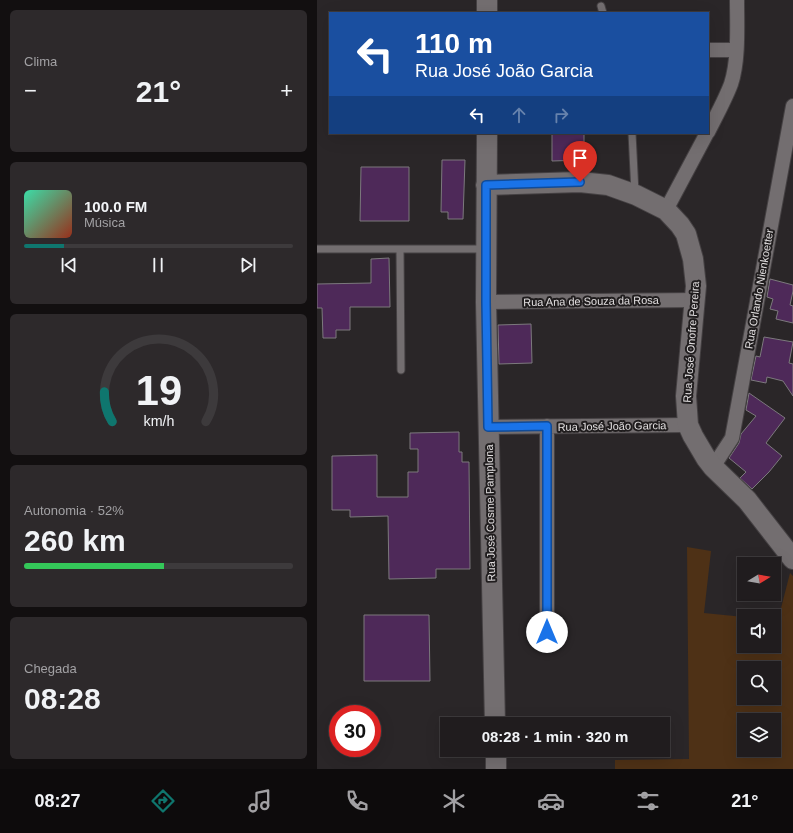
<!DOCTYPE html>
<html lang="pt">
<meta charset="utf-8">
<style>
:root{--surface:#201c1e;--page:#2d292b;--text:#f1f3f6;--muted:#a2a1a4;--line:#3d3a3c;--accent:#0f766e}
body{margin:0;font-family:Arial,sans-serif;background:var(--page);color:var(--text);height:100vh;display:flex;flex-direction:column;font-size:15px;white-space:nowrap}
*{box-sizing:border-box;margin:0}
p{font-size:13px;color:var(--muted)}
.icon{flex:none;width:22px;height:22px;fill:none;stroke:currentColor;stroke-width:2;stroke-linecap:round;stroke-linejoin:round}
.map{position:relative;flex:1;overflow:hidden}
.sheet{display:flex;flex-direction:column;gap:10px;padding:10px;background:#120f10;width:317px}
.sheet>*{flex:none}
.guide{position:absolute;left:12px;top:12px;width:380px;height:122px;border-radius:0px;box-shadow:0 4px 16px #0002,0 0 0 1px var(--line);background:#1a4fa0;color:#fff;overflow:hidden}
.needle{width:26px;rotate:79deg}
.buttons{position:absolute;left:420px;top:557px;display:grid;gap:8px}
.buttons a{display:grid;place-items:center;width:44px;height:44px;border-radius:0px;background:var(--surface);box-shadow:0 4px 16px #0002,0 0 0 1px var(--line);font-size:20px}
.speed{position:absolute;left:12px;top:705px;display:flex;gap:8px;font-size:20px;font-weight:700;text-align:center}
.speed>*{display:grid;place-content:center;width:52px;height:52px;border-radius:50%;background:var(--surface);box-shadow:0 4px 16px #0002,0 0 0 1px var(--line);line-height:1}
.speed .limit{border:6px solid #d22;background:#fff;color:#111}
.pin{position:absolute;display:grid;place-items:center;width:34px;height:34px;color:#fff;margin:-41px -17px;border-radius:50% 50% 50% 0;rotate:-45deg;box-shadow:0 0 4px #0007}
.pin .icon{rotate:45deg}
.me{position:absolute;width:44px;margin:-22px;rotate:0deg;stroke-linejoin:round;filter:drop-shadow(0 0 3px #0008)}
.turn{display:flex;align-items:center;gap:14px;height:84px;padding:0 20px;font-size:18px}
.turn .icon{width:52px;height:52px;stroke-width:2.5}
.turn b{display:block;font-size:28px;line-height:34px}
.lanes{display:flex;align-items:center;height:38px;padding:0 20px;background:#0003;justify-content:center;gap:20px;direction:ltr}
.lanes .off{opacity:.35}
.big{font-size:30px;font-weight:700;line-height:1.1}
.sheet .card{flex:1;display:flex;flex-direction:column;justify-content:center;gap:6px;min-width:0;padding:0 14px;border-radius:6px;background:var(--page)}
.sheet .dial{align-items:center;gap:0}
.dial svg{height:104px;overflow:visible;fill:none;stroke:var(--line);stroke-width:7;stroke-linecap:round;text-anchor:middle}
.dial text{fill:var(--text);stroke:none}
.song{display:flex;align-items:center;gap:12px}
.cover{width:48px;height:48px;border-radius:6px;background:linear-gradient(135deg,hsl(160 70% 55%),hsl(10 70% 35%))}
.played{height:4px;border-radius:2px;background:linear-gradient(90deg,var(--accent) 15%,var(--line) 15%)}
.keys{display:flex;justify-content:space-around;direction:ltr}
.heat{display:flex;justify-content:space-between;align-items:center;font-size:22px;direction:ltr}
.charge{height:6px;border-radius:3px;background:linear-gradient(90deg,#34c759 52%,var(--line) 0)}
.trip{position:absolute;left:123px;top:717px;width:230px;height:40px;border-radius:0px;background:var(--surface);box-shadow:0 4px 16px #0002,0 0 0 1px var(--line);font-weight:700;line-height:40px;text-align:center}
.dock{display:flex;height:64px;justify-content:space-around;align-items:center;background:#0d0b0c;color:var(--muted)}
.dock .icon{width:28px;height:28px}
.dock .selected{color:var(--accent)}
.dock b{font-size:18px;color:var(--text)}
main{display:flex;flex:1;min-height:0}
.map>svg:first-child{display:block}
.green{fill:#4e3116;fill-rule:evenodd}
.building{fill:#4e2959;stroke:#7c797d}
.lines{fill:none;stroke-linecap:round;stroke-linejoin:round}
.lane-casing{stroke:#454143;stroke-width:9}
.street-casing{stroke:#454143;stroke-width:16}
.secondary-casing{stroke:#454143;stroke-width:22}
.lane{stroke:#736e70;stroke-width:7}
.street{stroke:#736e70;stroke-width:14}
.secondary{stroke:#736e70;stroke-width:20}
.route-casing{stroke:#114b97;stroke-width:10}
.route{stroke:#1a73e8;stroke-width:7}
.labels{text-anchor:middle;dominant-baseline:central;stroke-width:4;stroke-linejoin:round;paint-order:stroke}
.street-label{font-size:11px;fill:#e2dfe0;stroke:#201d1e}
</style>
<main>
<section class="sheet">
<div class="card"><p>Clima</p>
<div class="heat"><a>−</a><b class="big">21°</b><a>+</a></div>
</div>
<div class="card">
<div class="song"><i class="cover"></i><div><b>100.0 FM</b><p>Música</p></div></div>
<div class="played"></div>
<div class="keys"><svg class="icon" aria-label="previous" viewBox="0 0 24 24"><path d="M18 5L8 12l10 7zM5 5v14"/></svg><svg class="icon" aria-label="pause" viewBox="0 0 24 24"><path d="M8 5v14M16 5v14"/></svg><svg class="icon" aria-label="next" viewBox="0 0 24 24"><path d="M6 5l10 7-10 7zM19 5v14"/></svg></div>
</div>
<div class="card dial"><svg viewBox="0 0 100 80">
<path d="M14 69A42 42 0 1 1 86 69"/>
<path d="M14 69A42 42 0 0 1 8 46" stroke="#0f766e"/>
<text x="50" y="56" font-size="32" font-weight="700">19</text>
<text x="50" y="72" font-size="11">km/h</text>
</svg></div>
<div class="card"><p>Autonomia · 52%</p><b class="big">260 km</b><div class="charge"></div></div>
<div class="card"><p>Chegada</p><b class="big">08:28</b></div>
</section>
<div class="map">
<svg width="476" height="769" viewBox="0 0 476 769">
<rect width="100%" height="100%" fill="#2a2628"/>
<path class="green" d="M370,547l24,4 -7,62 40,4v29h30v-26h4l12,-47 3,3v193h-178v-9l74,-1zM427,668h30v30h-30zM427,720h30v30h-30z"/>
<path class="building" d="M235,133h32v27l-32,1z
M125,160h23l-2,59h-15v-7h-7z
M44,167h48v54h-49z
M72,258l1,49h-40v23h-14v8h-13l-1,-30h-5v-24l54,-1v-24z
M453,279l23,6v6l-3,14 3,1v17l-17,-4 2,-8 -8,-2 3,-10 -6,-2z
M214,324l1,39 -33,1 -1,-39z
M447,337l29,5 -4,21 4,1v32l-10,-15 -16,-4 -1,6 -15,-3 5,-24 4,1z
M432,393l36,25 -19,25 16,13 -13,16 -17,17 -12,-11 6,-6 -17,-14 10,-15 2,-9 15,-18 -10,-6z
M142,432v20h3v10h7l1,107h-34v9l-47,1 -1,-63 -38,1v-7h-18v-54l45,-1v42h31v-25h10v-23h-8v-16z
M47,615h65l1,66h-66z"/>
<g class="lines">
<g class="lane-casing">
<path id="lane" d="M284,6l2,7
M315,133l3,60
M0,249h169
M83,249l1,121"/>
</g>
<g class="street-casing">
<path id="street" d="M391,50h28
M391,132c8,-16 17,-32 23,-48 8,-24 6,-59 6,-84
M349,210l41,-77
M169,302l210,-2
M230,426v206
M171,427l200,-2
M396,467l19,-29 61,-332"/>
</g>
<g class="secondary-casing">
<path id="secondary" d="M170,13v-13
M170,133l-1,169 9,422
M169,185l94,-3 28,3 28,10 30,15 14,15 6,9 7,25 3,27 -10,110 2,29 5,11 13,22 7,9 34,33 46,59
M179,750v19"/>
</g>
<use href="#lane" class="lane"/>
<use href="#street" class="street"/>
<use href="#secondary" class="secondary"/>
</g>
<g class="lines">
<g class="route-casing">
<path id="route" d="M230,632v-206l-59,1 -2,-125v-117l94,-3"/>
</g>
<use href="#route" class="route"/>
</g>
<g class="labels">
<g class="street-label">
<text transform="translate(442 289) rotate(-80)">Rua Orlando Nienkoetter</text>
<text transform="translate(274 301) rotate(-1)">Rua Ana de Souza da Rosa</text>
<text transform="translate(374 342) rotate(-86)">Rua José Onofre Pereira</text>
<text transform="translate(295 426) rotate(-1)">Rua José João Garcia</text>
<text transform="translate(173 513) rotate(-91)">Rua José Cosme Pamplona</text>
</g>
</g>
</svg>
<div class="buttons">
<a><svg class="needle" viewBox="-14 -14 28 28"><path d="M0-13l5 13h-10z" fill="#e53935"/><path d="M0 13l5-13h-10z" fill="#a2a1a4"/></svg></a>
<a><svg class="icon" aria-label="sound" viewBox="0 0 24 24"><path d="M4 9h4l5-4v14l-5-4H4zM17 9q2 3 0 6"/></svg></a>
<a><svg class="icon" aria-label="search" viewBox="0 0 24 24"><circle cx="10" cy="10" r="6"/><path d="M15 15l6 6"/></svg></a>
<a><svg class="icon" aria-label="layers" viewBox="0 0 24 24"><path d="M12 4l9 5-9 5-9-5zM3 14l9 5 9-5"/></svg></a>
</div>
<div class="speed"><div class="limit">30</div></div>
<div class="pin" style="left:263px;top:182px;background:#d93025"><svg class="icon" aria-label="arrive" viewBox="0 0 24 24"><path d="M6 21V4h12l-3 4 3 4H6"/></svg></div>
<svg class="me" style="left:230px;top:632px" viewBox="-20 -20 40 40"><circle r="19" fill="#fff"/><path d="M0-13L10 11 0 6-10 11z" fill="#1a73e8"/></svg>
<div class="trip">08:28 · 1 min · 320 m</div>
<div class="guide">
<div class="turn"><svg class="icon" aria-label="left" viewBox="0 0 24 24"><path d="M17 20v-9H6M10 6l-5 5 5 5"/></svg><div><b>110 m</b>Rua José João Garcia</div></div>
<div class="lanes"><svg class="icon" aria-label="left" viewBox="0 0 24 24"><path d="M17 20v-9H6M10 6l-5 5 5 5"/></svg><svg class="icon off" aria-label="ahead" viewBox="0 0 24 24"><path d="M12 20V5M6 11l6-6 6 6"/></svg><svg class="icon off" aria-label="right" viewBox="0 0 24 24"><path d="M7 20v-9h11M14 6l5 5-5 5"/></svg></div>
</div>
</div>
</main>
<nav class="dock">
<b>08:27</b>
<svg class="icon selected" aria-label="directions" viewBox="0 0 24 24"><path d="M12 3l9 9-9 9-9-9zM9 14v-3h6M13 9l2 2-2 2"/></svg>
<svg class="icon" aria-label="music" viewBox="0 0 24 24"><path d="M9 18V5l10-2v13"/><circle cx="6" cy="18" r="3"/><circle cx="16" cy="16" r="3"/></svg>
<svg class="icon" aria-label="phone" viewBox="0 0 24 24"><path d="M5 4h4l2 5-3 2q2 4 5 5l2-3 5 2v4C11 20 4 13 5 4z"/></svg>
<svg class="icon" aria-label="climate" viewBox="0 0 24 24"><path d="M12 3v18M4 7l16 10M4 17L20 7"/></svg>
<svg class="icon" aria-label="car" viewBox="0 0 24 24"><path d="M5 17H2v-5l4-1 3-4h7l3 4 3 1v5h-3M9 17h6M6 11h13"/><circle cx="7" cy="17" r="2"/><circle cx="17" cy="17" r="2"/></svg>
<svg class="icon" aria-label="filters" viewBox="0 0 24 24"><path d="M4 7h16M4 17h16"/><circle cx="9" cy="7" r="2"/><circle cx="15" cy="17" r="2"/></svg>
<b>21°</b>
</nav>
